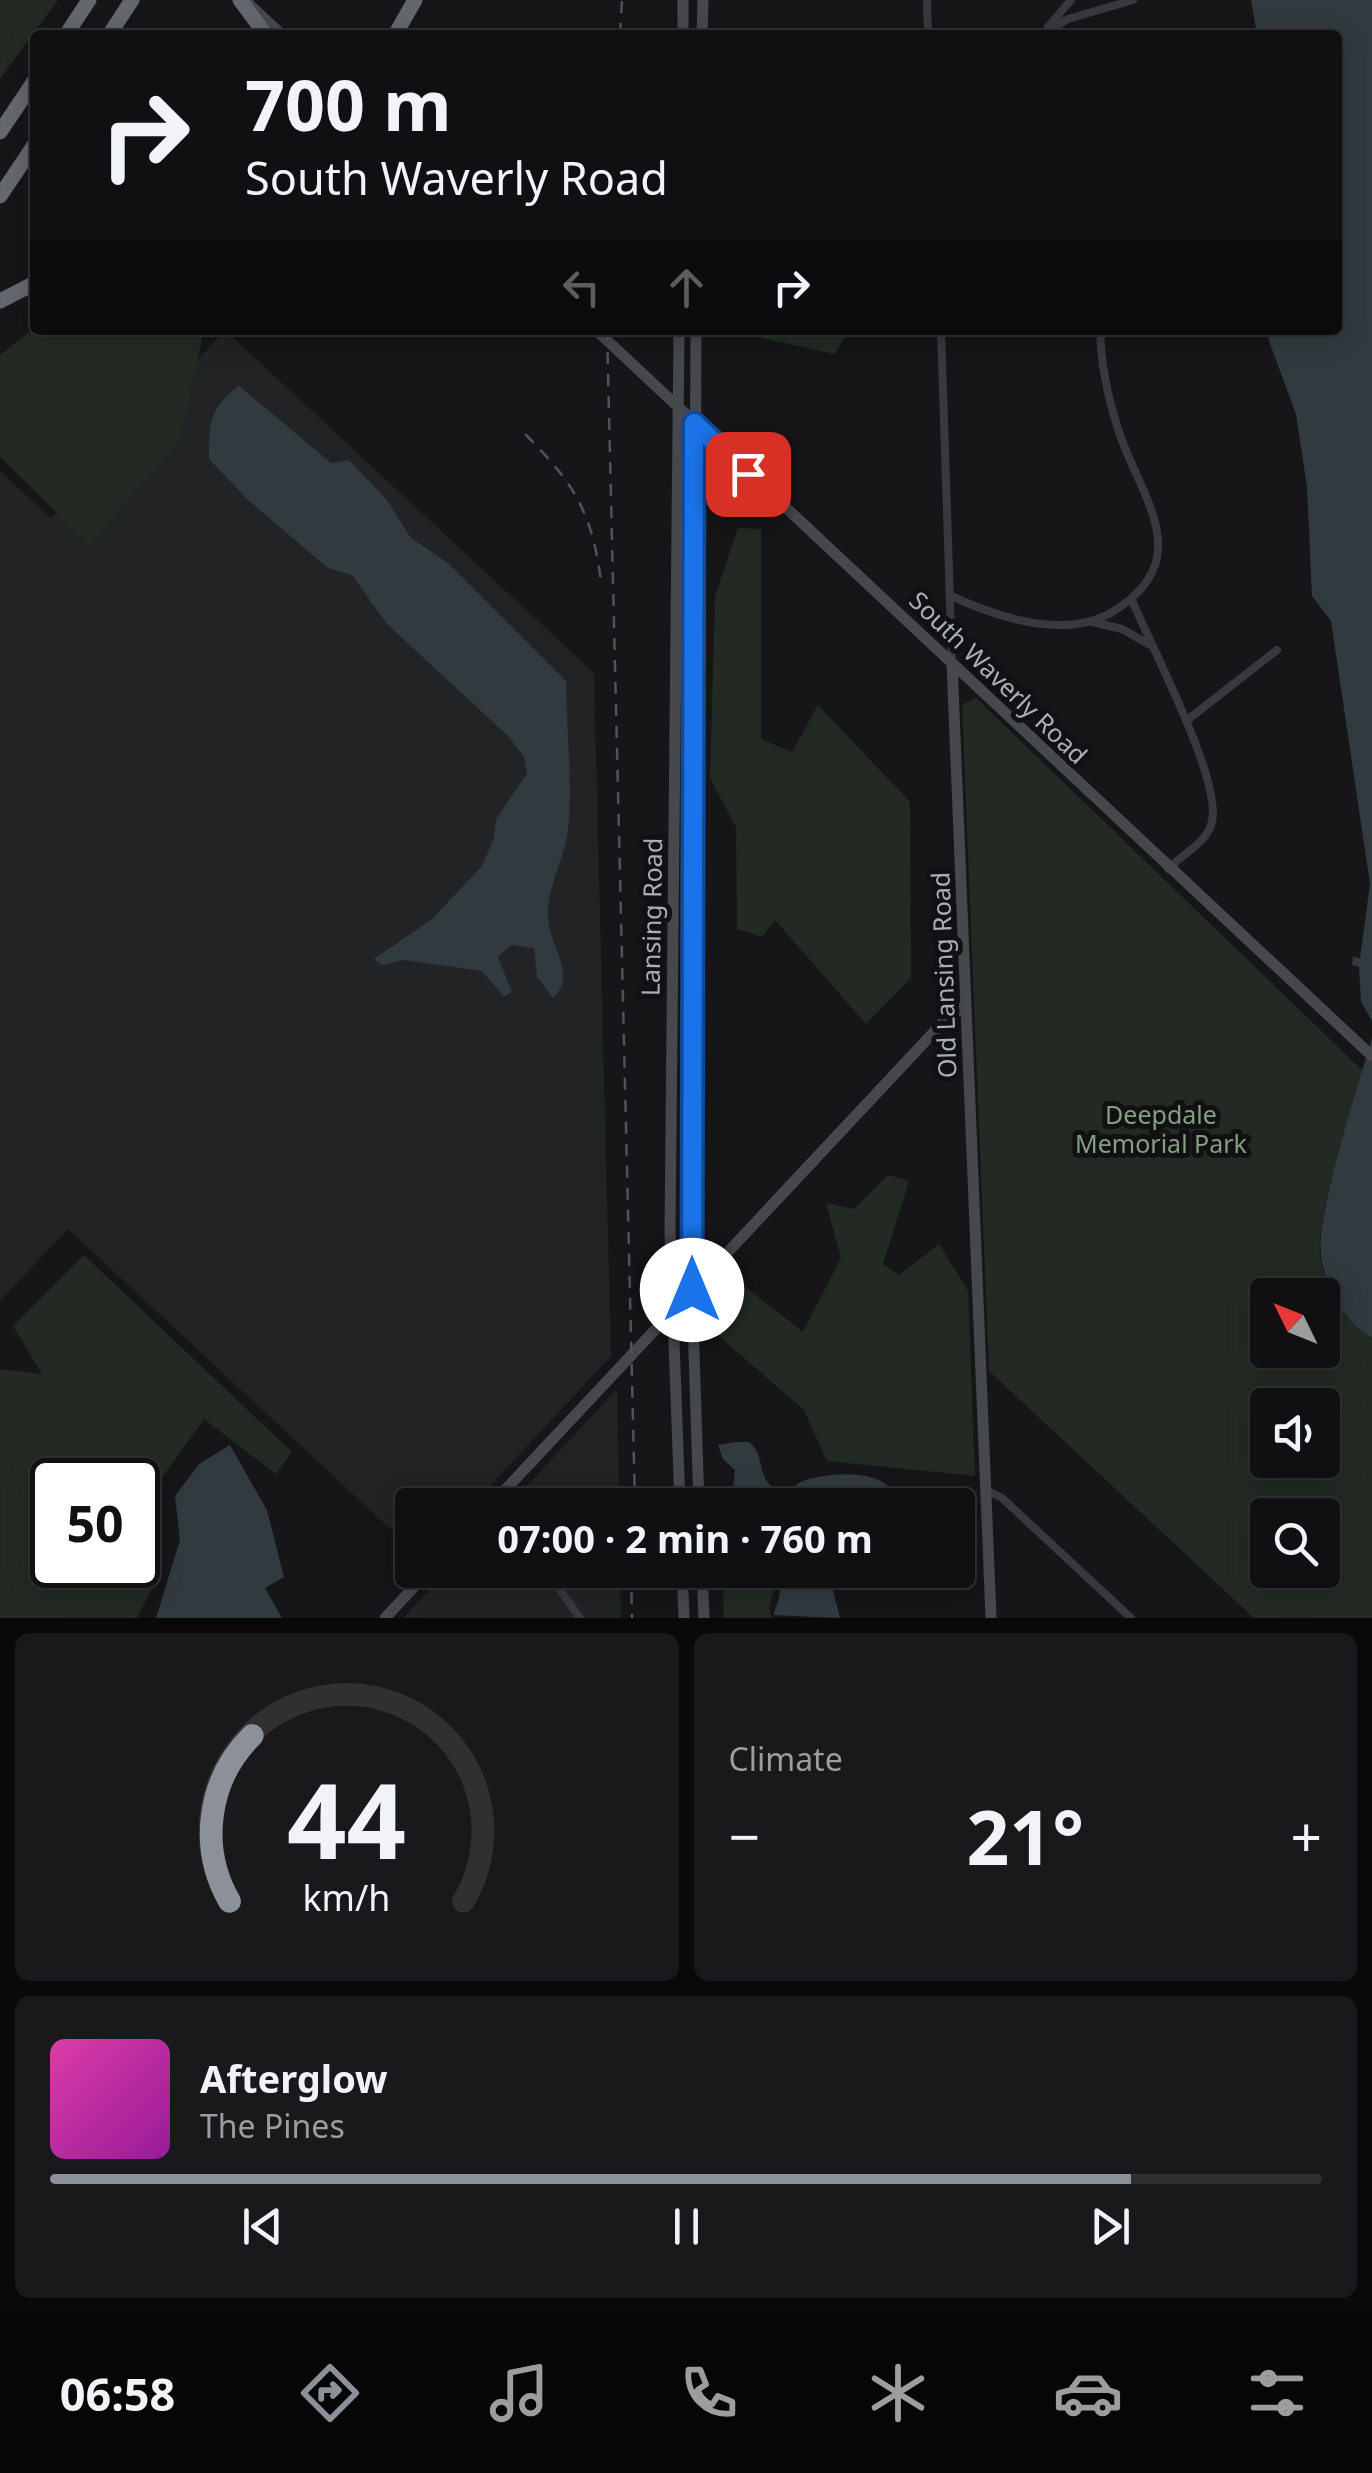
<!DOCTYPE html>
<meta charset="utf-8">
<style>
:root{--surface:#101012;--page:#19191b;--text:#f1f3f6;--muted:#9c9d9f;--line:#303032;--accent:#8c9099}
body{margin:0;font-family:"Noto Sans",sans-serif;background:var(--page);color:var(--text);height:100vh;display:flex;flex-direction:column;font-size:38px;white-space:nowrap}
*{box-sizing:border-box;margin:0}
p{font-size:32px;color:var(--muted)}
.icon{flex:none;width:55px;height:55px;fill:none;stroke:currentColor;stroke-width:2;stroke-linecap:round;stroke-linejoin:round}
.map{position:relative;height:1618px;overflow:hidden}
.sheet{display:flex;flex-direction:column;gap:15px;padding:15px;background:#09090a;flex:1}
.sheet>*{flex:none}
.top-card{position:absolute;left:30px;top:30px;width:1312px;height:305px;border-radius:10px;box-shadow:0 5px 25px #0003,0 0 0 2px var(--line);background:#101012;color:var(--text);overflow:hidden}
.needle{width:65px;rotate:313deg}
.tools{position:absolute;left:1250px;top:1278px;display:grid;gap:20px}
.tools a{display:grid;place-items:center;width:90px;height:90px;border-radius:10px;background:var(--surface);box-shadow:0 5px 25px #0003,0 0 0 2px var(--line);font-size:50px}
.speed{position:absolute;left:30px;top:1458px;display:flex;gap:20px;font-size:50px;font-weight:700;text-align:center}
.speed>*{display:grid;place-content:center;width:130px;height:130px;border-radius:50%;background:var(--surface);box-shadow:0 5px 25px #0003,0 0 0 2px var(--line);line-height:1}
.speed .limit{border:5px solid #111;border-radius:15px;background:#fff;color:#111}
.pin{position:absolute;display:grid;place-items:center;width:85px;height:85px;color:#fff;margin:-42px;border-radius:20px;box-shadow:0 5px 15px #0006}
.me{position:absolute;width:110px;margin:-55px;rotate:0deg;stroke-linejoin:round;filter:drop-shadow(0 0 8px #0008)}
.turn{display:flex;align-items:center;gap:35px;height:210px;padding:0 50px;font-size:45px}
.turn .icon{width:130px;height:130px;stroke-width:2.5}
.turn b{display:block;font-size:70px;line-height:85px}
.lanes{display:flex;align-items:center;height:95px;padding:0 50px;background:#0003;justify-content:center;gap:50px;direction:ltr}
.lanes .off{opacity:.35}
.big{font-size:75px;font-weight:700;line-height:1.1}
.sheet .widget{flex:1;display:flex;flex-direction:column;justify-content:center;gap:15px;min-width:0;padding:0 35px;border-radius:15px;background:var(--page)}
.sheet .dial{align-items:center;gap:0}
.dial svg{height:260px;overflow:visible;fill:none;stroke:var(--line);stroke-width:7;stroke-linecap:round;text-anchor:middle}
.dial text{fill:var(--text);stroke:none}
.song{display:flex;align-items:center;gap:30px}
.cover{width:120px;height:120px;border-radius:15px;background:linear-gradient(135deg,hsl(320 70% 55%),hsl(300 70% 35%))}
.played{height:10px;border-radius:5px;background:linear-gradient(90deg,var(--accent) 85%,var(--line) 85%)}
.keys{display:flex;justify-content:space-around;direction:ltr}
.heat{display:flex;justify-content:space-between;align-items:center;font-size:55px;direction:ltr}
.sheet .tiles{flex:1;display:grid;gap:15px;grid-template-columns:1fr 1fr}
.widget:last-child{grid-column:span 2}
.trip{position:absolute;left:395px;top:1488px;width:580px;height:100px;border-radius:10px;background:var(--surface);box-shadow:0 5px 25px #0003,0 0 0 2px var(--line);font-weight:700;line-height:100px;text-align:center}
.tab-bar{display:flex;height:160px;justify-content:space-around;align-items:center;background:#060607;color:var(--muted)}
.tab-bar .icon{width:70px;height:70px}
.tab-bar .active{color:var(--accent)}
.tab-bar b{font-size:45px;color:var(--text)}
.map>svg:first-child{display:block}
.built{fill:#222325}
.green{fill:#232a23;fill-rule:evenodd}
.water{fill:#313a3f}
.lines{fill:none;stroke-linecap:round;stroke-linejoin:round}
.street{stroke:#38393c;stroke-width:8}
.secondary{stroke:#46484c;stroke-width:11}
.highway{stroke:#64676d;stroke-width:15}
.rail{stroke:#515357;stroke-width:2.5;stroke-dasharray:12 10;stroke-linecap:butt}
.route-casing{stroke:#114b97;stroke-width:25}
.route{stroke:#1a73e8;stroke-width:18}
.labels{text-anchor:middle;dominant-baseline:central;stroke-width:10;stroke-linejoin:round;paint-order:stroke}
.street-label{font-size:25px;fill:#aaafb6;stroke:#111113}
.park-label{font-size:25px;fill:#849f83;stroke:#111113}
</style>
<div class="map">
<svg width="1372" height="1618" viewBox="0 0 1372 1618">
<rect width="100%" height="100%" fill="#161618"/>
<path class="built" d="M225,330l369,343 17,683 -139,149h-60v44l-344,-320 -68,72v-830l51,47z
M617,1389l2,116h-110z
M448,1570h172l1,48h-218z"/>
<path class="green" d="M0,0h58l-58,79z
M35,327l169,3 -25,112 -90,102 -89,-87v-102z
M726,330h124l-16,24z
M738,528l23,1v210l31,13 26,-47 92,97 1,176 -45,46 -91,-104 -13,17 -25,-8 -1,-102 -26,-49 5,-182z
M976,698l387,373c-12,46 -46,138 -43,183 3,29 27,70 52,84v280h-118l-265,-247 -27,-666zM1268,1295h54v55h-54zM1268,1405h54v55h-54zM1268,1515h54v55h-54z
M888,1175l21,6 -26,83 16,11 40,-31 29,47 7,185 -148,-15 -23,-51 -90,-78 -3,-34 18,-24 74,58 38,-74 -15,-55 28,6z
M84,1255l208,197 -16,22 -72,-55 -53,74 7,83 -21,42h-137v-249l42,5 -29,-48zM52,1480h86v85h-86z
M722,1570h40l14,16 -7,20 3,12h-48z"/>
<path class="water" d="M1251,0h121v1021l-11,-19 -2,-35 -7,-2 1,-8 7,1 10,-74 -39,-263 -19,-25 -5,-109 -11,-73 -27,-73 -1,-11h70v-295h-81z
M239,386l92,77 18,-3 38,40 24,38 37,25 118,118c0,42 8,117 1,155 -5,30 -24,58 -18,90 4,22 27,52 4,72l-16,-21 -3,-29 -23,-3 -13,12 14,35 -8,5 -22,-26 -78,-11 -22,5 -8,-6 58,-40 50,-53 12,-28 2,-19 31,-45 -3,-17 -16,-21 -121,-112 -35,-49 -24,-7 -80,-68 -39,-41c0,-36 0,-51 30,-73z
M1372,1037v301c-26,-14 -48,-53 -51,-83 -5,-42 38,-170 51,-218z
M736,1442h13c20,17 3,37 35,53 6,-4 11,-11 19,-14 22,-8 69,-12 86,6l-1,18h-157l4,-35 -12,-11 -5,-14z
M230,1445l37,65 17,67 -19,11 17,30h-126l24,-78 -5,-44 24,-32z
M773,1570h55l12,48 -67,-3c6,-16 12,-27 0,-45z"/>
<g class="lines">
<path class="street" d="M927,0l1,35
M1048,27l23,-27
M1015,35h26
M1041,35l27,-16 65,-19
M941,330l11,333
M951,596c46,21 115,45 163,15 85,-53 25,-115 4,-182 -10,-31 -17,-67 -18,-99
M1132,600c17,43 94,186 79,225 -6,19 -30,30 -43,44
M1092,622l30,7 30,17
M1186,721l91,-71
M986,1490l16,8 129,120
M546,1570l34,48"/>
<path class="secondary" d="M249,4l33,31
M683,35v-35
M702,35l1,-35
M596,330l776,726
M679,330l-9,901 10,274
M696,330l-4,961 7,214
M952,663l39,955
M491,1505l458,-489 17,-11
M682,1570l2,48
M702,1570l2,48
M385,1618l45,-48"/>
<path class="highway" d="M240,0l26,35
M66,35l23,-35
M109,35l23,-35
M395,35l20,-35
M0,132l35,-52
M0,196l35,-52
M0,301l35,-18"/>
<path class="rail" d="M620,35l2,-35
M607,330l28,1175
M525,434c49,49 67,78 76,147
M631,1570l1,48"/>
</g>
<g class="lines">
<g class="route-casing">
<path id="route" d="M692,1290l2,-867 54,51"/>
</g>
<use href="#route" class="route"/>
</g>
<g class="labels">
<g class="street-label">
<text transform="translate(999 677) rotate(44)">South Waverly Road</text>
<text transform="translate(651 917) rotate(-89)">Lansing Road</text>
<text transform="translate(943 975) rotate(-92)">Old Lansing Road</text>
</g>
<g class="park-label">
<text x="1161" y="1114">Deepdale<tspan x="1161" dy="29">Memorial Park</tspan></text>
</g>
</g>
</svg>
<div class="tools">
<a><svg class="needle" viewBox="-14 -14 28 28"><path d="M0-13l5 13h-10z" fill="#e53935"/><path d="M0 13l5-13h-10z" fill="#9c9d9f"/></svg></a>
<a><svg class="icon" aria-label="sound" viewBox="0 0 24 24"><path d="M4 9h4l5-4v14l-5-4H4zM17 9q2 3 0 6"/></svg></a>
<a><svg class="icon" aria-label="search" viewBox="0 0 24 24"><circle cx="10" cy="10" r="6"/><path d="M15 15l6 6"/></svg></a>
</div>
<div class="speed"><div class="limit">50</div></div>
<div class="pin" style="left:748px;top:474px;background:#d93025"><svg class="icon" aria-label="arrive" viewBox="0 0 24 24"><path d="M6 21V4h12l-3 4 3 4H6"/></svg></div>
<svg class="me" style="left:692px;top:1290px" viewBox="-20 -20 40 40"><circle r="19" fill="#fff"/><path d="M0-13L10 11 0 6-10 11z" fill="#1a73e8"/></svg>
<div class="trip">07:00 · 2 min · 760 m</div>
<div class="top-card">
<div class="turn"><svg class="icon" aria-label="right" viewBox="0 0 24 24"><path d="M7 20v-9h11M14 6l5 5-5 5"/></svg><div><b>700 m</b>South Waverly Road</div></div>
<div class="lanes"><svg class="icon off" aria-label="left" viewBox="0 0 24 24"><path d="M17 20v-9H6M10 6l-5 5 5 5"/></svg><svg class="icon off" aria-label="ahead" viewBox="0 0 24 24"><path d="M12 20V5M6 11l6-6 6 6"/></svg><svg class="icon" aria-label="right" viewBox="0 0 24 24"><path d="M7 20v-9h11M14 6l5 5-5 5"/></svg></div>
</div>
</div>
<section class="sheet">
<div class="tiles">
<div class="widget dial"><svg viewBox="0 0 100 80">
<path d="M14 69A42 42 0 1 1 86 69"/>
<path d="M14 69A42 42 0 0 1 21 18" stroke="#8c9099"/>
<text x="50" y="56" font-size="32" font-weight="700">44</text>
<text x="50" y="72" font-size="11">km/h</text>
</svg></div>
<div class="widget"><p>Climate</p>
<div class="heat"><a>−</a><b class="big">21°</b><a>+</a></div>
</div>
<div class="widget">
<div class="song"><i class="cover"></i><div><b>Afterglow</b><p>The Pines</p></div></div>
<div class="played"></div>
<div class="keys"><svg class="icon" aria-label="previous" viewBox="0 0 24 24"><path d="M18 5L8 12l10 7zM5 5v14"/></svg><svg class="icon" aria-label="pause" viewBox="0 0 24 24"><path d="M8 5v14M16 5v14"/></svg><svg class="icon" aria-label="next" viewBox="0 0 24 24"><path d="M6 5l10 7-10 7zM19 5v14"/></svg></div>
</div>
</div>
</section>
<nav class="tab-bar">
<b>06:58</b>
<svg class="icon active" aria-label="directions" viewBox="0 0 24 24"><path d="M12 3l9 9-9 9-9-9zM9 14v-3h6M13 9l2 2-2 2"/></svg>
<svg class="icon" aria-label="music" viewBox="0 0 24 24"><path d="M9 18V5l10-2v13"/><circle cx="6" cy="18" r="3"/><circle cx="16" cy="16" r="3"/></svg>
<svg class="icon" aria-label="phone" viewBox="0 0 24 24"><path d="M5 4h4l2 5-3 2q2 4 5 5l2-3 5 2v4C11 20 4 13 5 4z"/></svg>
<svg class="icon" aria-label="climate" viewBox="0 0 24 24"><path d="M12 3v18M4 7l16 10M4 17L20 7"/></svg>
<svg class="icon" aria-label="car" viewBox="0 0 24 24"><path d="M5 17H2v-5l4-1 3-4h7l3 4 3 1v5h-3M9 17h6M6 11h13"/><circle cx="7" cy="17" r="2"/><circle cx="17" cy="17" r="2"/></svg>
<svg class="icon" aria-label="filters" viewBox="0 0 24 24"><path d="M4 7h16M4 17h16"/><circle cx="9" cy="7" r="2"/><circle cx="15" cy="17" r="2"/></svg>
</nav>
